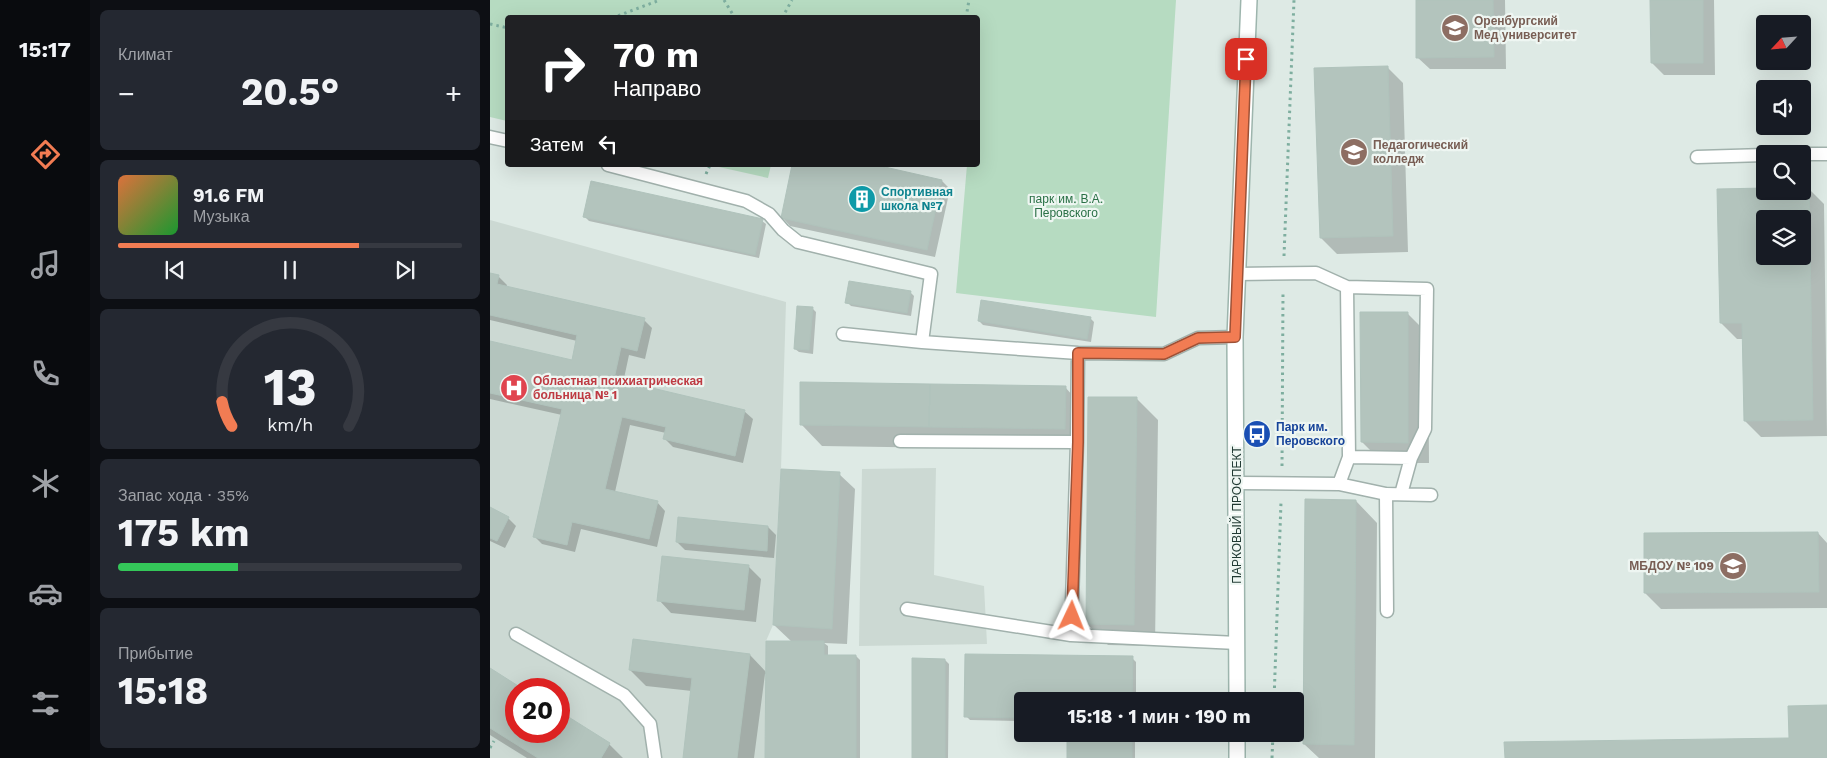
<!DOCTYPE html>
<html lang="ru">
<meta charset="utf-8">
<style>
:root{--surface:#171b24;--page:#242831;--text:#f1f3f6;--muted:#9ea1a6;--line:#363941;--accent:#f27c53}
body{margin:0;font-family:"Work Sans",sans-serif;background:var(--page);color:var(--text);height:100vh;display:flex;flex-direction:column;font-size:19px;white-space:nowrap}
*{box-sizing:border-box;margin:0}
p{font-size:16px;color:var(--muted)}
.icon{flex:none;width:28px;height:28px;fill:none;stroke:currentColor;stroke-width:2;stroke-linecap:round;stroke-linejoin:round}
.map{position:relative;flex:1;overflow:hidden}
.panel{display:flex;flex-direction:column;gap:10px;padding:10px;background:#0d0f14;width:400px}
.panel>*{flex:none}
.top-card{position:absolute;left:15px;top:15px;width:475px;height:152px;border-radius:5px;box-shadow:0 5px 20px #0002;background:#202124;color:#fff;overflow:hidden}
.needle{width:32px;rotate:244deg}
.buttons{position:absolute;left:1266px;top:15px;display:grid;gap:10px}
.buttons a{display:grid;place-items:center;width:55px;height:55px;border-radius:5px;background:var(--surface);box-shadow:0 5px 20px #0002;font-size:25px}
.speed{position:absolute;left:15px;top:678px;display:flex;gap:10px;font-size:25px;font-weight:700;text-align:center}
.speed>*{display:grid;place-content:center;width:65px;height:65px;border-radius:50%;background:var(--surface);box-shadow:0 5px 20px #0002;line-height:1}
.speed .limit{border:8px solid #d22;background:#fff;color:#111}
.pin{position:absolute;display:grid;place-items:center;width:42px;height:42px;color:#fff;margin:-21px;border-radius:10px;box-shadow:0 2px 8px #0006}
.me{position:absolute;width:55px;margin:-28px;rotate:2deg;stroke-linejoin:round;filter:drop-shadow(0 0 4px #0008)}
.turn{display:flex;align-items:center;gap:18px;height:105px;padding:0 25px;font-size:22px}
.turn .icon{width:65px;height:65px;stroke-width:2.5}
.turn b{display:block;font-size:35px;line-height:42px}
.then{display:flex;align-items:center;height:48px;padding:0 25px;background:#0003;gap:10px;font-size:19px}
.big{font-size:38px;font-weight:700;line-height:1.1}
.panel .tile{flex:1;display:flex;flex-direction:column;justify-content:center;gap:8px;min-width:0;padding:0 18px;border-radius:8px;background:var(--page)}
.panel .dial{align-items:center;gap:0}
.dial svg{height:130px;overflow:visible;fill:none;stroke:var(--line);stroke-width:7;stroke-linecap:round;text-anchor:middle}
.dial text{fill:var(--text);stroke:none}
.song{display:flex;align-items:center;gap:15px}
.cover{width:60px;height:60px;border-radius:8px;background:linear-gradient(135deg,hsl(20 70% 55%),hsl(130 70% 35%))}
.played{height:5px;border-radius:2px;background:linear-gradient(90deg,var(--accent) 70%,var(--line) 70%)}
.keys{display:flex;justify-content:space-around;direction:ltr}
.heat{display:flex;justify-content:space-between;align-items:center;font-size:28px;direction:ltr}
.charge{height:8px;border-radius:4px;background:linear-gradient(90deg,#34c759 35%,var(--line) 0)}
.trip{position:absolute;left:524px;top:692px;width:290px;height:50px;border-radius:5px;background:var(--surface);box-shadow:0 5px 20px #0002;font-weight:700;line-height:50px;text-align:center}
main{display:flex;flex:1;min-height:0}
.tab-bar{display:flex;flex-direction:column;width:90px;justify-content:space-around;align-items:center;background:#090b0e;color:var(--muted)}
.tab-bar .icon{width:35px;height:35px}
.tab-bar .active{color:var(--accent)}
.tab-bar b{font-size:22px;color:var(--text)}
.map>svg:first-child{display:block}
.built{fill:#ccd9d3;fill-rule:evenodd}
.green{fill:#b6dbc1}
.shadow{fill:#0003;fill-rule:evenodd}
.building{fill:#b3c4bd;stroke:#b0c3bc;fill-rule:evenodd}
.lines{fill:none;stroke-linecap:round;stroke-linejoin:round}
.lane-casing{stroke:#a1b1ac;stroke-width:15}
.secondary-casing{stroke:#9db5ad;stroke-width:18}
.path{stroke:#7eae9f;stroke-width:3;stroke-dasharray:2.5 4;stroke-linecap:butt}
.lane{stroke:#fff;stroke-width:12}
.secondary{stroke:#fff;stroke-width:15}
.route-casing{stroke:#9d5136;stroke-width:12}
.route{stroke:#f27c53;stroke-width:9}
.labels{text-anchor:middle;dominant-baseline:central;stroke-width:4.5;stroke-linejoin:round;paint-order:stroke}
.education-label{font-size:12px;font-weight:bold;fill:#785e54;stroke:#eef6f2;text-anchor:start}
.culture-label{font-size:12px;font-weight:bold;fill:#0d838f;stroke:#eef6f2;text-anchor:start}
.park-label{font-size:12px;fill:#2a7046;stroke:#eef6f2}
.health-label{font-size:12px;font-weight:bold;fill:#be3a42;stroke:#eef6f2;text-anchor:start}
.transit-label{font-size:12px;font-weight:bold;fill:#164399;stroke:#eef6f2;text-anchor:start}
.street-label{font-size:12px;fill:#1f3932;stroke:#eef6f2}
</style>
<main>
<nav class="tab-bar">
<b>15:17</b>
<svg class="icon active" aria-label="directions" viewBox="0 0 24 24"><path d="M12 3l9 9-9 9-9-9zM9 14v-3h6M13 9l2 2-2 2"/></svg>
<svg class="icon" aria-label="music" viewBox="0 0 24 24"><path d="M9 18V5l10-2v13"/><circle cx="6" cy="18" r="3"/><circle cx="16" cy="16" r="3"/></svg>
<svg class="icon" aria-label="phone" viewBox="0 0 24 24"><path d="M5 4h4l2 5-3 2q2 4 5 5l2-3 5 2v4C11 20 4 13 5 4z"/></svg>
<svg class="icon" aria-label="climate" viewBox="0 0 24 24"><path d="M12 3v18M4 7l16 10M4 17L20 7"/></svg>
<svg class="icon" aria-label="car" viewBox="0 0 24 24"><path d="M5 17H2v-5l4-1 3-4h7l3 4 3 1v5h-3M9 17h6M6 11h13"/><circle cx="7" cy="17" r="2"/><circle cx="17" cy="17" r="2"/></svg>
<svg class="icon" aria-label="filters" viewBox="0 0 24 24"><path d="M4 7h16M4 17h16"/><circle cx="9" cy="7" r="2"/><circle cx="15" cy="17" r="2"/></svg>
</nav>
<section class="panel">
<div class="tile"><p>Климат</p>
<div class="heat"><a>−</a><b class="big">20.5°</b><a>+</a></div>
</div>
<div class="tile">
<div class="song"><i class="cover"></i><div><b>91.6 FM</b><p>Музыка</p></div></div>
<div class="played"></div>
<div class="keys"><svg class="icon" aria-label="previous" viewBox="0 0 24 24"><path d="M18 5L8 12l10 7zM5 5v14"/></svg><svg class="icon" aria-label="pause" viewBox="0 0 24 24"><path d="M8 5v14M16 5v14"/></svg><svg class="icon" aria-label="next" viewBox="0 0 24 24"><path d="M6 5l10 7-10 7zM19 5v14"/></svg></div>
</div>
<div class="tile dial"><svg viewBox="0 0 100 80">
<path d="M14 69A42 42 0 1 1 86 69"/>
<path d="M14 69A42 42 0 0 1 8 54" stroke="#f27c53"/>
<text x="50" y="56" font-size="32" font-weight="700">13</text>
<text x="50" y="72" font-size="11">km/h</text>
</svg></div>
<div class="tile"><p>Запас хода · 35%</p><b class="big">175 km</b><div class="charge"></div></div>
<div class="tile"><p>Прибытие</p><b class="big">15:18</b></div>
</section>
<div class="map">
<svg width="1337" height="758" viewBox="0 0 1337 758">
<rect width="100%" height="100%" fill="#deeae5"/>
<path class="built" d="M0,220l296,82 -5,167 -8,156 -7,16 -1,117h-275zM26,689h43v42h-43z
M446,468l-2,107 50,11 3,58 -128,2 3,-177z"/>
<path class="green" d="M0,0h686l-20,317 -200,-24 11,-128h11v-147h-470l-1,103 -17,-4z
M220,165h61l-3,13z"/>
<path class="shadow" d="M927,0h88l1,69h-76l-13,-12z
M1162,0h62l1,75h-51l-12,-12z
M897,67l16,16 5,169 -71,2 -16,-16z
M303,165h77l72,16 8,8 -15,68 -145,-31 -8,-9z
M1318,188l16,16 3,232 -66,1 -16,-16 -1,-82h-7l-16,-16 44,-134v2h37zM1275,219h37v37h-37z
M95,217l177,4 4,3 -7,34 -170,-37z
M0,274l8,2 9,9 -1,3 138,32 8,8 -7,31 -16,-4 -6,28 121,28 9,8 -10,44 -70,-16 -8,-8 1,-6 -36,-8 -15,67 42,10 8,9 -8,36 -76,-18 -6,23 -33,-8 -8,-8 28,-121 -72,-16v-57l83,19 4,-20 -87,-21z
M420,292l4,4 -3,20 -60,-10 -4,-4z
M323,309l3,3 -3,42 -14,-2 -4,-3z
M917,313l21,21 1,129h-46l-21,-21z
M600,318l4,4 -3,20 -108,-17 -4,-4z
M575,387l8,9v41l-123,-2v13l-128,-2 -21,-22z
M647,399l21,21 -3,226 -47,-1 -21,-21z
M349,474l16,15 -8,155 -23,-1 4,3v10h28l4,4v98h-93v-84h-2l-11,84h-70l8,-67 -46,-5 -16,-16 120,-15 17,18 25,-31 -18,-17z
M866,501l21,22 -2,235h-56l-15,-14z
M0,509l18,9 8,8 -11,22 -15,-7z
M278,527l8,8 -2,23 -89,-8 -8,-8z
M1328,533l9,10v65l-166,1 -16,-16z
M258,566l13,13 -5,43 -85,-9 -12,-13z
M642,658l4,4v39h-114v20l-52,-1 -4,-4z
M455,660l4,4 -1,94h-35z
M0,670l26,19v42h43v-18l50,31 14,14h-96l-37,-23z
M578,734h67v24h-67z"/>
<path class="building" d="M926,0h77l1,57 -78,1z
M1160,0h53v63h-52z
M898,66l5,170 -73,2 -6,-170z
M302,165h84l66,15 -15,70 -146,-32z
M101,181l172,38 -8,36 -172,-38z
M1312,187h7l4,233 -69,1 -2,-98h-22l-3,-134 48,-1v3h37zM1275,219h37v37h-37z
M0,273l9,2 -2,9 148,34 -8,33 -16,-4 -7,32 131,31 -10,46 -72,-17 3,-12 -44,-10 -17,72 53,12 -9,38 -77,-17 -5,23 -34,-8 29,-128 -72,-16v-52l82,19 5,-25 -87,-20z
M359,281l62,10 -4,22 -62,-10z
M491,300l110,17 -4,22 -109,-18z
M307,306l16,1 -4,43 -15,-1z
M870,312h48v131l-47,-1z
M310,382l130,2 -1,43 -129,-2z
M440,384l136,2 -1,43 -136,-2z
M598,397h49l-3,228 -48,-1z
M291,469l59,3 -8,157 -59,-4z
M815,499l51,1 -2,245 -51,-1z
M0,507l19,10 -12,24 -7,-3z
M188,517l90,9 -1,25 -91,-9z
M1328,532l1,60 -175,1v-60z
M172,556l87,9 -5,45 -87,-9z
M143,639l117,15 -13,104h-54l9,-80 -63,-8z
M276,641h58v14h32v103h-91z
M475,654l168,2 -1,45h-110v17l-58,-1z
M422,658l33,1v99h-33z
M0,668l33,21h-7v42h43v-20l51,32 -9,15h-63l-48,-30z
M1337,705v53h-322l-1,-16 285,-4 -1,-32z
M577,734h65v24h-65z"/>
<g class="lines">
<g class="lane-casing">
<path id="lane" d="M0,137l18,4
M1312,154h25
M1207,157l68,-2
M118,165l138,36 23,13 14,16 15,12 133,32 -9,68
M747,274l79,-1 31,14 80,2 -2,140 -14,29
M353,334l79,8 156,11 86,1 34,-16 37,-1
M588,353l-1,89 -6,193 166,8
M410,441l177,1
M859,457l62,1 -10,36
M747,483l102,1 47,10 45,1
M849,484l10,-27 -2,-170
M896,494l1,117
M417,609l164,26
M26,634l108,61 26,29 5,34"/>
</g>
<g class="secondary-casing">
<path id="secondary" d="M747,701l-2,-364 14,-337
M747,734v24"/>
</g>
<path class="path" d="M234,0l11,18
M122,18l48,-18
M292,18l10,-18
M476,18l3,-18
M0,24l18,4
M216,174l4,-9
M794,256l10,-256
M792,466l1,-174
M784,701l7,-199
M0,748l4,-7
M782,758l1,-24"/>
<use href="#lane" class="lane"/>
<use href="#secondary" class="secondary"/>
</g>
<g class="lines">
<g class="route-casing">
<path id="route" d="M582,616l6,-174v-89l86,1 34,-16 37,-1 11,-278"/>
</g>
<use href="#route" class="route"/>
</g>
<defs>
<g id="university-disc" transform="scale(1.4375)"><circle r="9.5" fill="#8d6e63" stroke="#eef6f2"/><path d="M0-5L7-2L0 1L-7-2ZM-4 1L0 2.5L4 1V4Q0 6-4 4Z" fill="#fff"/></g>
<g id="building-disc" transform="scale(1.4375)"><circle r="9.5" fill="#0f9aa8" stroke="#eef6f2"/><path d="M-4-6H4V6H1V3H-1V6H-4ZM-2.5-4.3h1.7v1.8h-1.7ZM.8-4.3h1.7v1.8H.8ZM-2.5-1h1.7V.8h-1.7ZM.8-1h1.7V.8H.8Z" fill="#fff"/></g>
<g id="hospital-disc" transform="scale(1.4375)"><circle r="9.5" fill="#e0444e" stroke="#eef6f2"/><path d="M-5-5h3v3.5h4V-5h3V5h-3V1.5h-4V5h-3Z" fill="#fff"/></g>
<g id="bus-disc" transform="scale(1.4375)"><circle r="9.5" fill="#1a4fb4" stroke="#eef6f2"/><path d="M-5-6H5V4H4V6H2V4H-2V6H-4V4H-5ZM-3.5-4V0h7V-4ZM-3.5 1.2v1.5H-2V1.2ZM2 1.2v1.5H3.5V1.2Z" fill="#fff"/></g>
<g id="school-disc" transform="scale(1.4375)"><circle r="9.5" fill="#8d6e63" stroke="#eef6f2"/><path d="M0-5L7-2L0 1L-7-2ZM-4 1L0 2.5L4 1V4Q0 6-4 4Z" fill="#fff"/></g>
</defs>
<g fill-rule="evenodd">
<use href="#university-disc" x="965" y="28"/>
<use href="#university-disc" x="864" y="152"/>
<use href="#building-disc" x="372" y="199"/>
<use href="#hospital-disc" x="24" y="388"/>
<use href="#bus-disc" x="767" y="434"/>
<use href="#school-disc" x="1243" y="566"/>
</g>
<g class="labels">
<g class="education-label">
<text x="984" y="21">Оренбургский<tspan x="984" dy="14">Мед университет</tspan></text>
<text x="883" y="145">Педагогический<tspan x="883" dy="14">колледж</tspan></text>
<text x="1224" y="566" text-anchor="end">МБДОУ № 109</text>
</g>
<g class="culture-label">
<text x="391" y="192">Спортивная<tspan x="391" dy="14">школа №7</tspan></text>
</g>
<g class="park-label">
<text x="576" y="199">парк им. В.А.<tspan x="576" dy="14">Перовского</tspan></text>
</g>
<g class="health-label">
<text x="43" y="381">Областная психиатрическая<tspan x="43" dy="14">больница № 1</tspan></text>
</g>
<g class="transit-label">
<text x="786" y="427">Парк им.<tspan x="786" dy="14">Перовского</tspan></text>
</g>
<g class="street-label">
<text transform="translate(747 515) rotate(-90)">ПАРКОВЫЙ ПРОСПЕКТ</text>
</g>
</g>
</svg>
<div class="buttons">
<a><svg class="needle" viewBox="-14 -14 28 28"><path d="M0-13l5 13h-10z" fill="#e53935"/><path d="M0 13l5-13h-10z" fill="#9ea1a6"/></svg></a>
<a><svg class="icon" aria-label="sound" viewBox="0 0 24 24"><path d="M4 9h4l5-4v14l-5-4H4zM17 9q2 3 0 6"/></svg></a>
<a><svg class="icon" aria-label="search" viewBox="0 0 24 24"><circle cx="10" cy="10" r="6"/><path d="M15 15l6 6"/></svg></a>
<a><svg class="icon" aria-label="layers" viewBox="0 0 24 24"><path d="M12 4l9 5-9 5-9-5zM3 14l9 5 9-5"/></svg></a>
</div>
<div class="speed"><div class="limit">20</div></div>
<div class="pin" style="left:756px;top:59px;background:#d93025"><svg class="icon" aria-label="arrive" viewBox="0 0 24 24"><path d="M6 21V4h12l-3 4 3 4H6"/></svg></div>
<svg class="me" style="left:582px;top:616px" viewBox="-20 -20 40 40"><path d="M0-17L14 15 0 8-14 15z" fill="#f27c53" stroke="#fff" stroke-width="4"/></svg>
<div class="trip">15:18 · 1 мин · 190 m</div>
<div class="top-card">
<div class="turn"><svg class="icon" aria-label="right" viewBox="0 0 24 24"><path d="M7 20v-9h11M14 6l5 5-5 5"/></svg><div><b>70 m</b>Направо</div></div>
<div class="then">Затем<svg class="icon" aria-label="left" viewBox="0 0 24 24"><path d="M17 20v-9H6M10 6l-5 5 5 5"/></svg></div>
</div>
</div>
</main>
